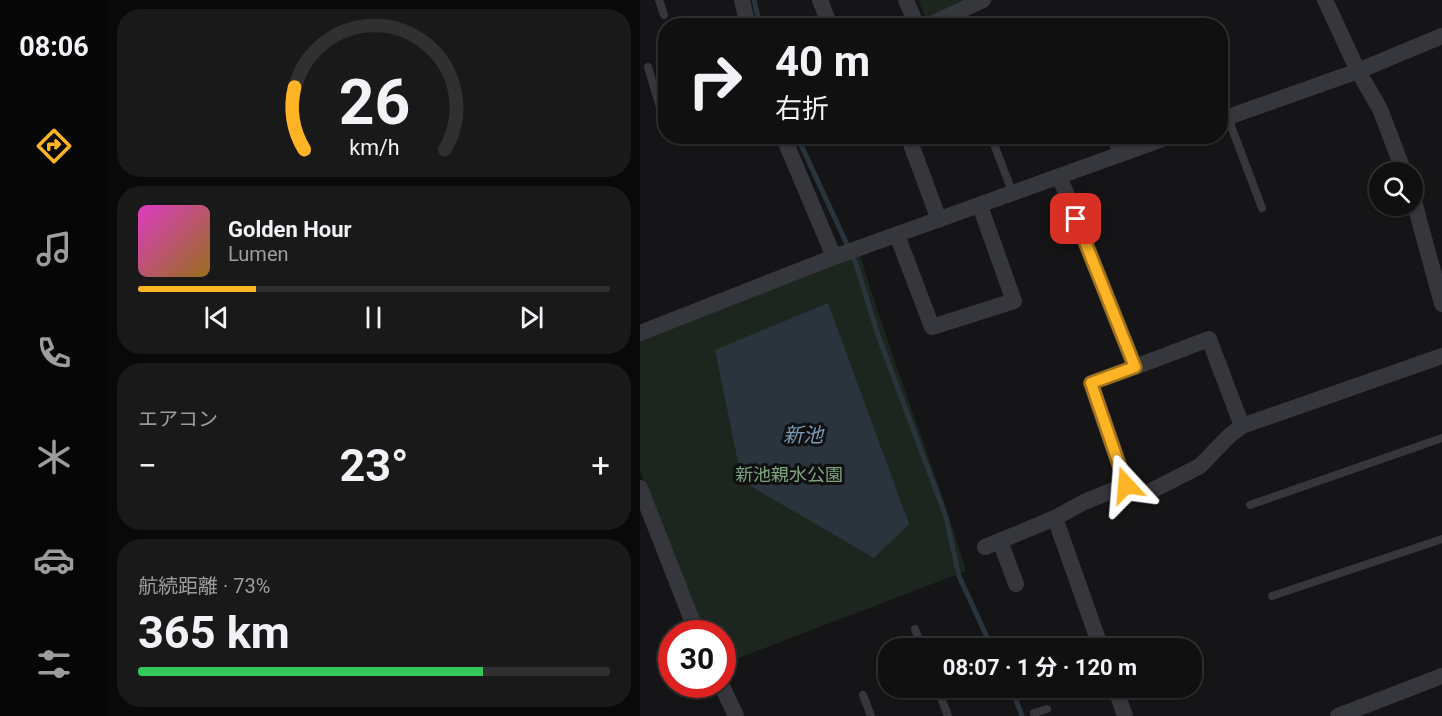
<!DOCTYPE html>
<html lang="ja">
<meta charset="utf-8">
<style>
:root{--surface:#101011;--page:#19191a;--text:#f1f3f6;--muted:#9c9d9f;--line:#303031;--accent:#ffb426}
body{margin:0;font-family:Roboto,"Noto Sans JP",sans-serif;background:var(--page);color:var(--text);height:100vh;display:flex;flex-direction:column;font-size:22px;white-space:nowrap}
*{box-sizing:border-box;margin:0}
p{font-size:20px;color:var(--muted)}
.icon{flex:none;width:33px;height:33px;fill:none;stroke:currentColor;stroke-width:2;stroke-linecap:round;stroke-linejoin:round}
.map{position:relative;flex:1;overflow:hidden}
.drawer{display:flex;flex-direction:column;gap:9px;padding:9px;background:#090909;width:532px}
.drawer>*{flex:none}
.hud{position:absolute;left:18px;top:18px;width:570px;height:126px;border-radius:24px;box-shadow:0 2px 4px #0004,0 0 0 2px var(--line);background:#101011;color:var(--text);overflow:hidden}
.buttons{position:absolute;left:729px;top:162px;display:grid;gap:12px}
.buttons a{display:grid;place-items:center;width:54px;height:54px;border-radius:50%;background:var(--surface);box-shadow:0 2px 4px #0004,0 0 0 2px var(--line);font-size:30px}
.speed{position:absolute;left:18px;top:620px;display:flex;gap:12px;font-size:30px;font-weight:700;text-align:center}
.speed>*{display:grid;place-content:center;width:78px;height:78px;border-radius:50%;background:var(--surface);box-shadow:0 2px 4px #0004,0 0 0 2px var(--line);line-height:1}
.speed .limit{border:9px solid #d22;background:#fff;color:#111}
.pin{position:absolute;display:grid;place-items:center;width:51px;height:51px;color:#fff;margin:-26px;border-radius:12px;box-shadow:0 3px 9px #0006}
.me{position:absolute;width:66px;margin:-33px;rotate:341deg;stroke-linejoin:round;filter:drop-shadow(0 0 4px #0008)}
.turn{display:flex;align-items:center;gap:21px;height:126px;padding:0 18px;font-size:27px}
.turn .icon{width:78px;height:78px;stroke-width:2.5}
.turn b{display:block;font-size:42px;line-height:51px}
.big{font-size:45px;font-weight:700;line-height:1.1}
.drawer .card{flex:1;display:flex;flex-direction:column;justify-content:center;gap:9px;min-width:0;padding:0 21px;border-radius:24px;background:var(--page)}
.drawer .dial{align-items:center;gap:0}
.dial svg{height:156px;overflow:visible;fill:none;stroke:var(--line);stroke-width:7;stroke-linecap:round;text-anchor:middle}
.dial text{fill:var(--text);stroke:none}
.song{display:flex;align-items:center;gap:18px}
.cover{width:72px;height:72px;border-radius:9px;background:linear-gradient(135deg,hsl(310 70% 55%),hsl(40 70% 35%))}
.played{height:6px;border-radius:3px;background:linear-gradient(90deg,var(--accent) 25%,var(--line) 25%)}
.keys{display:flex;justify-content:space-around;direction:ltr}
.heat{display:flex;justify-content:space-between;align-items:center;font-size:33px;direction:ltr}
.charge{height:9px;border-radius:4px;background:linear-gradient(90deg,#34c759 73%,var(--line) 0)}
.trip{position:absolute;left:238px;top:638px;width:324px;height:60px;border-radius:24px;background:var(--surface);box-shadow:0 2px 4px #0004,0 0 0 2px var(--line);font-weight:700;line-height:60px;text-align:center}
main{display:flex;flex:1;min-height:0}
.dock{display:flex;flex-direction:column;width:108px;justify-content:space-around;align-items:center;background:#060607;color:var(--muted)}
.dock .icon{width:42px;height:42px}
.dock .on{color:var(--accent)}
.dock b{font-size:27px;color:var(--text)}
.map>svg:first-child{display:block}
.green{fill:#1d261e}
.water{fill:#2a343c}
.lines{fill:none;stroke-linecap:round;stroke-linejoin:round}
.stream{stroke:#2a343c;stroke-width:5}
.lane{stroke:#36373d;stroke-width:8}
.street{stroke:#36373d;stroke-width:16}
.route-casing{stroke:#a67519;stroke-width:15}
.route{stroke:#ffb426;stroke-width:10}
.labels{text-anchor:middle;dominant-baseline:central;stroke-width:6;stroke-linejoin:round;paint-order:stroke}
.park-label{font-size:18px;fill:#7ca57e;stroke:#101012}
.water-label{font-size:20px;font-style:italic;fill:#7a9bb6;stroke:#101012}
</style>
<main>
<nav class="dock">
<b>08:06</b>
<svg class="icon on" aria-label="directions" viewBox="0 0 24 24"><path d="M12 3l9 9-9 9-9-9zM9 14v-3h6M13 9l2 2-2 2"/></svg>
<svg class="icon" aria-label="music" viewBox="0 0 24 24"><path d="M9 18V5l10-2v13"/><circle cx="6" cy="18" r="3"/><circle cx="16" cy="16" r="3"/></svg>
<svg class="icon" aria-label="phone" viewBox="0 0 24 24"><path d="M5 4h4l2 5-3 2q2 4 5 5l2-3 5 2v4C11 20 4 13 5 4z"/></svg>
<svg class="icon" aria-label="climate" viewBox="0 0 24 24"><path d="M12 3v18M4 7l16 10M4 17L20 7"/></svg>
<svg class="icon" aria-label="car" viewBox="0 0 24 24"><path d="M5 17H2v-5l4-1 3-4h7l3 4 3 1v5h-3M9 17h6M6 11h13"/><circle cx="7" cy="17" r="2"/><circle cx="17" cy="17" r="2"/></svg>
<svg class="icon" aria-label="filters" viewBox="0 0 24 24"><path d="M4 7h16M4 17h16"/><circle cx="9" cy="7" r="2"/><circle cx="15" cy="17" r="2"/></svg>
</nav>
<section class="drawer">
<div class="card dial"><svg viewBox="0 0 100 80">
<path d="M14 69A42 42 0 1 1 86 69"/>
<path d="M14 69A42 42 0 0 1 9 37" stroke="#ffb426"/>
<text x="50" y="56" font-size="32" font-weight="700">26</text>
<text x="50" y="72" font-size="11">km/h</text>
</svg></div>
<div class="card">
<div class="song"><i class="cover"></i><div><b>Golden Hour</b><p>Lumen</p></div></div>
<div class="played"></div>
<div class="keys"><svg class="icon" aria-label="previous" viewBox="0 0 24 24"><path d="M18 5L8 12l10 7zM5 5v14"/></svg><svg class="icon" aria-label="pause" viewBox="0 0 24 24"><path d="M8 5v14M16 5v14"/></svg><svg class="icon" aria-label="next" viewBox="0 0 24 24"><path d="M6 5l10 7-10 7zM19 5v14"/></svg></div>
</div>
<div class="card"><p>エアコン</p>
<div class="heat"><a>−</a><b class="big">23°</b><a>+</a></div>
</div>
<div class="card"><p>航続距離 · 73%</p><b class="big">365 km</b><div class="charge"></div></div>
</section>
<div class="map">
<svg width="802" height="716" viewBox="0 0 802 716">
<rect width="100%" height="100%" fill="#151517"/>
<path class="green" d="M278,0h56l-47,21z
M220,255c32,107 74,209 106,316l-243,93 -1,-31h-18l-20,-44 -44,-118v-130z"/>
<path class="water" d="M188,303l81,221 -35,34 -132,-77 -27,-131z"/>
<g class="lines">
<path class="stream" d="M114,0l6,26
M157,136l59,128 22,71 68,182 13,59 33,72
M371,687l11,29"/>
<path class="lane" d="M19,0l5,15
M8,67l12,40 6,3
M588,118l34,90
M351,136l22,58
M470,136l7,18
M610,505l192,-67
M632,596l170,-57
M275,629l7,19
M297,687l11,29
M223,695l8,21
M395,716l-1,-3 13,-4"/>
<path class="street" d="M102,0l6,26
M180,0l10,26
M266,0l11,26
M685,0l33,71 22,38 24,63
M287,26l56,-26
M580,120l138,-49 84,-35
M143,136l51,121
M268,136l31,84
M420,178l75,189 74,-28 33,87
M772,194l30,110
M257,235l35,92 82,-26 -34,-95
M0,333l194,-76 337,-121
M486,485l-35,-102 44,-16
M0,488l57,145
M360,541l16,43
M345,547l70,-29
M461,648l-46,-130 29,-16 42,-17 21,8 53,-27 29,-30 13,-10 200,-70
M81,684l15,32
M475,687l10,29
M698,716l104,-40"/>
</g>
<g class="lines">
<g class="route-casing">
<path id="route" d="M436,219l59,148 -44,16 35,102"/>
</g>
<use href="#route" class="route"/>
</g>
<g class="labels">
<g class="park-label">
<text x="149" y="474">新池親水公園</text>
</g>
<g class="water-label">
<text x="163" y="435">新池</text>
</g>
</g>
</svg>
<div class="buttons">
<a><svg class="icon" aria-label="search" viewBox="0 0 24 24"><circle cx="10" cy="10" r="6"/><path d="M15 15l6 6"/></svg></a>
</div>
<div class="speed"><div class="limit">30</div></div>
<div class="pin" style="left:436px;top:219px;background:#d93025"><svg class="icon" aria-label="arrive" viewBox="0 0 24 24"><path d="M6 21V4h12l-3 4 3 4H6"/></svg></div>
<svg class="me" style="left:486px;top:485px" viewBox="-20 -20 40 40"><path d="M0-17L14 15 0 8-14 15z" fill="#ffb426" stroke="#fff" stroke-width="4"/></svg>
<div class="trip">08:07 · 1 分 · 120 m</div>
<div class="hud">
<div class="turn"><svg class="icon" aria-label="right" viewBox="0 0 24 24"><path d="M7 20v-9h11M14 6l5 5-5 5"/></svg><div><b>40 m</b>右折</div></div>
</div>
</div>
</main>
